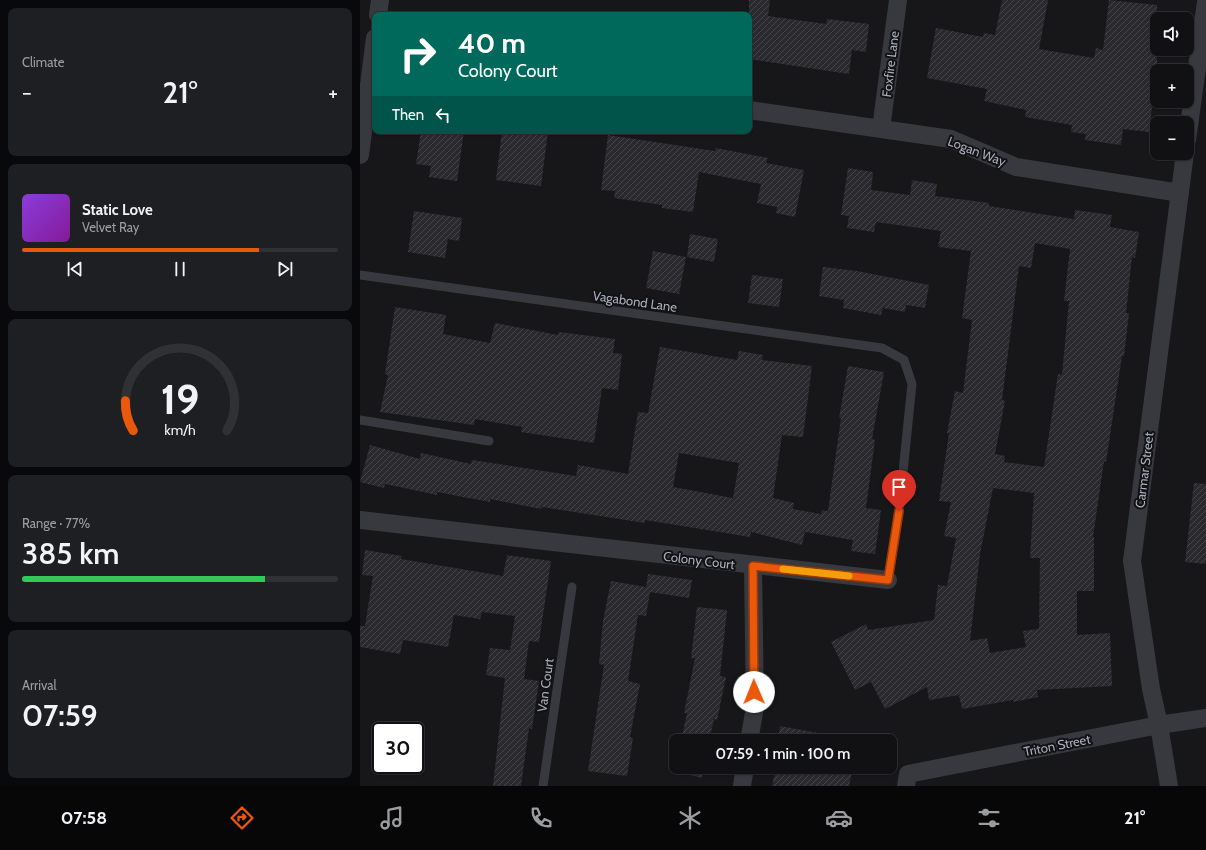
<!DOCTYPE html>
<meta charset="utf-8">
<style>
:root{--surface:#111114;--page:#1e1f22;--text:#f1f3f6;--muted:#9c9da0;--line:#303134;--accent:#ea580c}
body{margin:0;font-family:Cabin,sans-serif;background:var(--page);color:var(--text);height:100vh;display:flex;flex-direction:column;font-size:15px;white-space:nowrap}
*{box-sizing:border-box;margin:0}
p{font-size:13px;color:var(--muted)}
.icon{flex:none;width:22px;height:22px;fill:none;stroke:currentColor;stroke-width:2;stroke-linecap:round;stroke-linejoin:round}
.map{position:relative;flex:1;overflow:hidden}
.details{display:flex;flex-direction:column;gap:8px;padding:8px;background:#09090b;width:360px}
.details>*{flex:none}
.top-card{position:absolute;left:12px;top:12px;width:380px;height:122px;border-radius:8px;box-shadow:0 1px 3px #0004,0 0 0 1px var(--line);background:#00695c;color:#fff;overflow:hidden}
.buttons{position:absolute;left:790px;top:12px;display:grid;gap:8px}
.buttons a{display:grid;place-items:center;width:44px;height:44px;border-radius:8px;background:var(--surface);box-shadow:0 1px 3px #0004,0 0 0 1px var(--line);font-size:20px}
.speed{position:absolute;left:12px;top:722px;display:flex;gap:8px;font-size:20px;font-weight:700;text-align:center}
.speed>*{display:grid;place-content:center;width:52px;height:52px;border-radius:50%;background:var(--surface);box-shadow:0 1px 3px #0004,0 0 0 1px var(--line);line-height:1}
.speed .limit{border:2px solid #111;border-radius:6px;background:#fff;color:#111}
.pin{position:absolute;display:grid;place-items:center;width:34px;height:34px;color:#fff;margin:-41px -17px;border-radius:50% 50% 50% 0;rotate:-45deg;box-shadow:0 0 4px #0007}
.pin .icon{rotate:45deg}
.me{position:absolute;width:44px;margin:-22px;rotate:359deg;stroke-linejoin:round;filter:drop-shadow(0 0 3px #0008)}
.turn{display:flex;align-items:center;gap:14px;height:84px;padding:0 20px;font-size:18px}
.turn .icon{width:52px;height:52px;stroke-width:2.5}
.turn b{display:block;font-size:28px;line-height:34px}
.then{display:flex;align-items:center;height:38px;padding:0 20px;background:#0003;gap:8px;font-size:15px}
.big{font-size:30px;font-weight:600;line-height:1.1}
.details .tile{flex:1;display:flex;flex-direction:column;justify-content:center;gap:6px;min-width:0;padding:0 14px;border-radius:8px;background:var(--page)}
.details .dial{align-items:center;gap:0}
.dial svg{height:104px;overflow:visible;fill:none;stroke:var(--line);stroke-width:7;stroke-linecap:round;text-anchor:middle}
.dial text{fill:var(--text);stroke:none}
.song{display:flex;align-items:center;gap:12px}
.cover{width:48px;height:48px;border-radius:6px;background:linear-gradient(135deg,hsl(270 70% 55%),hsl(290 70% 35%))}
.played{height:4px;border-radius:2px;background:linear-gradient(90deg,var(--accent) 75%,var(--line) 75%)}
.keys{display:flex;justify-content:space-around;direction:ltr}
.heat{display:flex;justify-content:space-between;align-items:center;font-size:22px;direction:ltr}
.charge{height:6px;border-radius:3px;background:linear-gradient(90deg,#34c759 77%,var(--line) 0)}
.trip{position:absolute;left:309px;top:734px;width:228px;height:40px;border-radius:8px;background:var(--surface);box-shadow:0 1px 3px #0004,0 0 0 1px var(--line);font-weight:600;line-height:40px;text-align:center}
.tabs{display:flex;height:64px;justify-content:space-around;align-items:center;background:#070708;color:var(--muted)}
.tabs .icon{width:28px;height:28px}
.tabs .active{color:var(--accent)}
.tabs b{font-size:18px;color:var(--text)}
main{display:flex;flex:1;min-height:0}
.map>svg:first-child{display:block}
.building{fill:url(#building-hatch);fill-rule:evenodd}
.lines{fill:none;stroke-linecap:round;stroke-linejoin:round}
.lane{stroke:#38393f;stroke-width:9}
.street{stroke:#38393f;stroke-width:18}
.route-casing{stroke:#983908;stroke-width:10}
.route{stroke:#ea580c;stroke-width:7}
.slow{stroke:#f59e0b;stroke-width:7}
.labels{text-anchor:middle;dominant-baseline:central;stroke-width:4;stroke-linejoin:round;paint-order:stroke}
.street-label{font-size:13px;fill:#a8aeba;stroke:#121215}
</style>
<main>
<section class="details">
<div class="tile"><p>Climate</p>
<div class="heat"><a>−</a><b class="big">21°</b><a>+</a></div>
</div>
<div class="tile">
<div class="song"><i class="cover"></i><div><b>Static Love</b><p>Velvet Ray</p></div></div>
<div class="played"></div>
<div class="keys"><svg class="icon" aria-label="previous" viewBox="0 0 24 24"><path d="M18 5L8 12l10 7zM5 5v14"/></svg><svg class="icon" aria-label="pause" viewBox="0 0 24 24"><path d="M8 5v14M16 5v14"/></svg><svg class="icon" aria-label="next" viewBox="0 0 24 24"><path d="M6 5l10 7-10 7zM19 5v14"/></svg></div>
</div>
<div class="tile dial"><svg viewBox="0 0 100 80">
<path d="M14 69A42 42 0 1 1 86 69"/>
<path d="M14 69A42 42 0 0 1 8 46" stroke="#ea580c"/>
<text x="50" y="56" font-size="32" font-weight="700">19</text>
<text x="50" y="72" font-size="11">km/h</text>
</svg></div>
<div class="tile"><p>Range · 77%</p><b class="big">385 km</b><div class="charge"></div></div>
<div class="tile"><p>Arrival</p><b class="big">07:59</b></div>
</section>
<div class="map">
<svg width="846" height="786" viewBox="0 0 846 786">
<defs>
<pattern id="building-hatch" width="6" height="6" patternUnits="userSpaceOnUse"><rect width="6" height="6" fill="#2a2a2e"/><path d="M-1 1l2-2M0 6l6-6M5 7l2-2" fill="none" stroke="#46464a"/></pattern>
</defs>
<rect width="100%" height="100%" fill="#17171a"/>
<path class="building" d="M389,0h21l-2,16 58,8 1,-5 42,5 -3,28 -14,-2 -3,24 -100,-15z
M642,0h46l-9,49 55,9 2,-10 7,2 6,-50 48,5v78l-2,-1 -6,50 -26,-3 -2,16 -36,-5 1,-6 -15,-2 1,-7 -47,-8 1,-7 -42,-9 3,-12 -60,-11 9,-50 47,9 1,-4 11,2z
M61,131h43l-7,50 -28,-4 2,-11 -15,-2z
M142,131h46l-7,55 -45,-6z
M248,135l107,16 1,-3 52,10 -2,5 38,7 -9,47 -19,-4 1,-6 -20,-4 4,-19 -62,-12 -6,40 -31,-4v-3l-48,-7 1,-7 -14,-1z
M488,168l25,4 -2,18 39,5 2,-15 25,4 -2,12 54,7v3l85,13 1,-9 37,5 -2,12 29,5 -4,26 -3,-1 -6,56h3l-5,43h-2l-16,106 -2,-1 -11,76h1v54h-17v44l33,-2 2,53 -75,4 1,7 -25,5v-2l-51,9 -3,-14 -30,5 -2,-13 -42,22 -14,-27 -16,8 -24,-48 35,-18 2,6 66,-10 4,-35 9,1 9,-48 -12,-2 7,-34 -12,-1 10,-68h-2l8,-42 8,2 9,-73 -10,-2 9,-67 -33,-4 3,-16 -65,-9 -2,10 -27,-4 2,-12 -8,-1zM675,243l35,6 -6,52h5l-7,74 -4,-1 -14,93 -40,-5 1,-6 -10,-2 10,-53 -3,-1 17,-134 12,2zM633,488l41,5 -4,65h10l-1,71 -16,2 3,16 -36,6 -3,-15 -17,3 10,-87z
M54,211l48,7 -3,23 -11,-2 -3,19 -37,-6z
M330,234l28,5 -4,23 -27,-5z
M293,251l33,6 -7,37 -33,-6z
M463,267l34,4 72,14 -4,23 -19,-3 -1,7 -22,-4 -2,7 -38,-7 1,-8 -25,-4z
M392,275l31,4 -4,28 -31,-4z
M35,307l51,8 -3,19 47,9 5,-20 63,12 1,-3 56,7 -2,14 9,1 -4,36 -16,-2 -8,55 -73,-11 1,-5 -47,-8 -1,6 -94,-13 8,-37 -3,-1z
M300,347l77,13 2,-9 24,4 -1,5 50,6 -9,71 -21,-2 -9,63 21,5 -1,6 28,5 1,-4 6,1 13,-93h-2l9,-52 36,6 -12,67 3,1 -9,68 15,2 -6,44 -24,-3 2,-11 -48,-8 -3,13 -51,-13 -1,5 -105,-17v3l-103,-16 -1,2 -51,-10v3l-53,-10v3l-52,-11 -1,4 -24,-6 10,-37 50,14 1,-6 50,11 1,-4 104,16 2,-11 50,9 10,-62 10,1zM319,453l60,10 -6,35 -60,-11z
M834,483l12,1v80l-21,-2z
M5,550l37,6 -1,3 102,17 4,-21 44,6 -12,81 -10,-1 -5,38 15,2 -7,48 -3,-1 -8,58h-28l12,-108 -19,-3 4,-27 20,2 5,-34 -33,-4 -2,7 -26,-4 -6,32 -45,-7 -3,14 -40,-7v-21h5l8,-50 -11,-1z
M288,574l44,6 -3,18 -39,-6 -4,24 -8,-1 -10,66 12,3 -10,53 3,1 -6,38 -39,-5 16,-106 -5,-1 4,-43 8,-40 35,6z
M337,607l30,3 -7,66 6,1 -9,43 -3,-1 -5,22h-28l6,-28h-3l11,-55h-4z
M420,726l49,9 -1,6h-50z
M323,767h21l-2,11 -20,-5z
M416,767h77l-4,19h-77z"/>
<g class="lines">
<path class="lane" d="M0,275l522,73 22,12 8,24 -13,127 -11,69
M0,420l129,21
M183,786l29,-199"/>
<path class="street" d="M18,15l2,-15
M389,110l202,29 65,28 164,26
M521,129l17,-129
M827,140l19,-138
M0,155l15,-117
M0,520l528,60
M389,741l6,-34 -2,-141
M382,786l3,-19
M546,786l2,-12 251,-49 47,-7
M809,786l-10,-61 -8,-36 -19,-128 53,-408"/>
</g>
<g class="lines">
<g class="route-casing">
<path id="route" d="M394,692l-1,-126 135,14 11,-69"/>
</g>
<use href="#route" class="route"/>
<path class="slow" d="M423,569l66,7"/>
</g>
<g class="labels">
<g class="street-label">
<text transform="translate(530 64) rotate(-83)">Foxfire Lane</text>
<text transform="translate(617 151) rotate(21)">Logan Way</text>
<text transform="translate(275 301) rotate(8)">Vagabond Lane</text>
<text transform="translate(784 470) rotate(-83)">Carmar Street</text>
<text transform="translate(339 560) rotate(7)">Colony Court</text>
<text transform="translate(185 685) rotate(-82)">Van Court</text>
<text transform="translate(697 745) rotate(-11)">Triton Street</text>
</g>
</g>
</svg>
<div class="buttons">
<a><svg class="icon" aria-label="sound" viewBox="0 0 24 24"><path d="M4 9h4l5-4v14l-5-4H4zM17 9q2 3 0 6"/></svg></a>
<a>+</a>
<a>−</a>
</div>
<div class="speed"><div class="limit">30</div></div>
<div class="pin" style="left:539px;top:511px;background:#d93025"><svg class="icon" aria-label="arrive" viewBox="0 0 24 24"><path d="M6 21V4h12l-3 4 3 4H6"/></svg></div>
<svg class="me" style="left:394px;top:692px" viewBox="-20 -20 40 40"><circle r="19" fill="#fff"/><path d="M0-13L10 11 0 6-10 11z" fill="#ea580c"/></svg>
<div class="trip">07:59 · 1 min · 100 m</div>
<div class="top-card">
<div class="turn"><svg class="icon" aria-label="right" viewBox="0 0 24 24"><path d="M7 20v-9h11M14 6l5 5-5 5"/></svg><div><b>40 m</b>Colony Court</div></div>
<div class="then">Then<svg class="icon" aria-label="left" viewBox="0 0 24 24"><path d="M17 20v-9H6M10 6l-5 5 5 5"/></svg></div>
</div>
</div>
</main>
<nav class="tabs">
<b>07:58</b>
<svg class="icon active" aria-label="directions" viewBox="0 0 24 24"><path d="M12 3l9 9-9 9-9-9zM9 14v-3h6M13 9l2 2-2 2"/></svg>
<svg class="icon" aria-label="music" viewBox="0 0 24 24"><path d="M9 18V5l10-2v13"/><circle cx="6" cy="18" r="3"/><circle cx="16" cy="16" r="3"/></svg>
<svg class="icon" aria-label="phone" viewBox="0 0 24 24"><path d="M5 4h4l2 5-3 2q2 4 5 5l2-3 5 2v4C11 20 4 13 5 4z"/></svg>
<svg class="icon" aria-label="climate" viewBox="0 0 24 24"><path d="M12 3v18M4 7l16 10M4 17L20 7"/></svg>
<svg class="icon" aria-label="car" viewBox="0 0 24 24"><path d="M5 17H2v-5l4-1 3-4h7l3 4 3 1v5h-3M9 17h6M6 11h13"/><circle cx="7" cy="17" r="2"/><circle cx="17" cy="17" r="2"/></svg>
<svg class="icon" aria-label="filters" viewBox="0 0 24 24"><path d="M4 7h16M4 17h16"/><circle cx="9" cy="7" r="2"/><circle cx="15" cy="17" r="2"/></svg>
<b>21°</b>
</nav>
